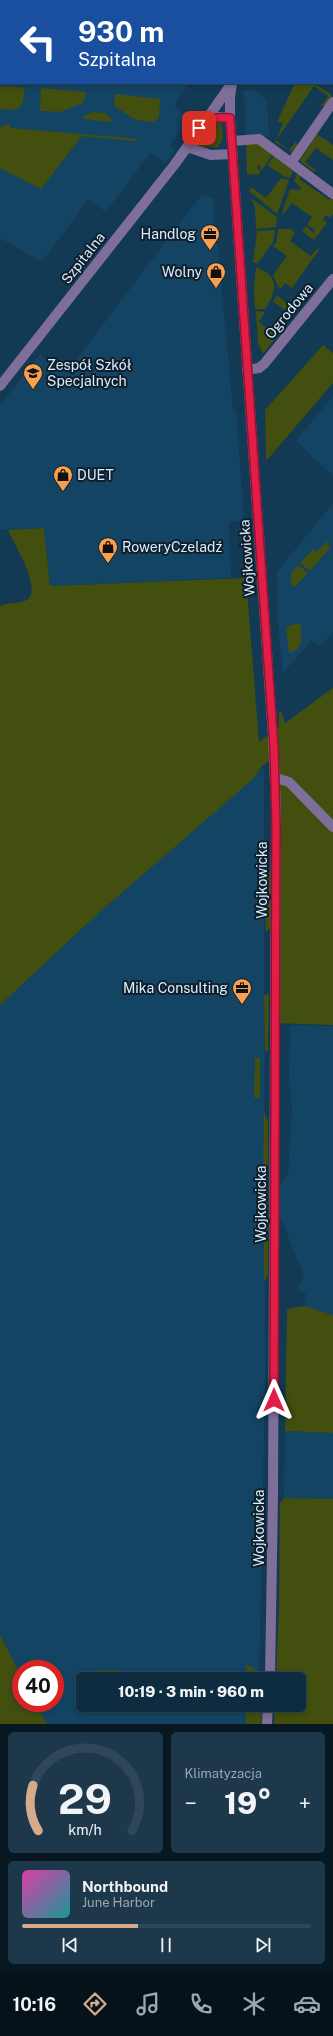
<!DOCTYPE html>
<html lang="pl">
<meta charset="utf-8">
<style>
:root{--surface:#0e2c3f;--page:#1c384a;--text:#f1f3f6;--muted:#9ba7b0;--line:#2e4859;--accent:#d6ab8b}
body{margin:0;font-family:"Public Sans",sans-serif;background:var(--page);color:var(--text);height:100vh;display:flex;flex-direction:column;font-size:15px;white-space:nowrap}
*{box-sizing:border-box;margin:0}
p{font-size:13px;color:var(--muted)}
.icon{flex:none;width:22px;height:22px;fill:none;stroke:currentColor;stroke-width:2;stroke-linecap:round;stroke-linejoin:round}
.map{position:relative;height:1724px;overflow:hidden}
.sheet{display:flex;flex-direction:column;gap:8px;padding:8px;background:#081823;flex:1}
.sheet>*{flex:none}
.top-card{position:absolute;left:0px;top:0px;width:333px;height:84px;box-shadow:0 2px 6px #0003,0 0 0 1px var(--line);background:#1a4fa0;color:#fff;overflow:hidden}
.speed{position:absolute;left:12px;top:1660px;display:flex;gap:8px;font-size:20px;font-weight:700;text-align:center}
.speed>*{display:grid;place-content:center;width:52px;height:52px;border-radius:50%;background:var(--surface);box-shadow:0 2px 6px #0003,0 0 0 1px var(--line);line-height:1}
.speed .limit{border:6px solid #d22;background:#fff;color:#111}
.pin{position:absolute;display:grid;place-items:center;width:34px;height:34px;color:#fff;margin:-17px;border-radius:8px;box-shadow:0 2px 6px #0006}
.me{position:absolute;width:44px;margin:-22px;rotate:0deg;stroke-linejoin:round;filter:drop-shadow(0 0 3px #0008)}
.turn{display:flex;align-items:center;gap:14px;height:84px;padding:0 12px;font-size:18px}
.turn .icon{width:52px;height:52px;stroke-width:2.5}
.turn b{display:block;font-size:28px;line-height:34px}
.big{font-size:30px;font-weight:800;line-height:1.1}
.sheet .card{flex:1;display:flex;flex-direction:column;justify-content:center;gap:6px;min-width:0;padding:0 14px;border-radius:6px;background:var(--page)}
.sheet .dial{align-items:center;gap:0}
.dial svg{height:104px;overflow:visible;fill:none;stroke:var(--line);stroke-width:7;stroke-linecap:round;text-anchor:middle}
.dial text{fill:var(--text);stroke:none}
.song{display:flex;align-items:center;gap:12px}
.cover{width:48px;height:48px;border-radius:6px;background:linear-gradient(135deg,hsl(320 70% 55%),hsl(180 70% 35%))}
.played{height:4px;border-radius:2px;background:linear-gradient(90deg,var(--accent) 40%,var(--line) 40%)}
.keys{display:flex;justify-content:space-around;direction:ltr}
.heat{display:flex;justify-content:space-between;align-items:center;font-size:22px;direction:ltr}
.sheet .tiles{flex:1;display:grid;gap:8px;grid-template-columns:1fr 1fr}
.card:last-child{grid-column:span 2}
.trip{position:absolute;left:76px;top:1672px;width:230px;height:40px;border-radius:6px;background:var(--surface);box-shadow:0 2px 6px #0003,0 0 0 1px var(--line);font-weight:800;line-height:40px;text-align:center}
.dock{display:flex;height:64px;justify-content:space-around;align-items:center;background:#061219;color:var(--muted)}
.dock .icon{width:28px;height:28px}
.dock .current{color:var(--accent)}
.dock b{font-size:18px;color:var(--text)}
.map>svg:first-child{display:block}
.built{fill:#134463}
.green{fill:#424f0e}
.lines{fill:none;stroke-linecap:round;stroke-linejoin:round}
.minor{stroke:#7e6e99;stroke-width:10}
.route-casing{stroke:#92132f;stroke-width:10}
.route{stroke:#e11d48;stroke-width:7}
.labels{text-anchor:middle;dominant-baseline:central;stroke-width:4;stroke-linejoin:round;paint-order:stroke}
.poi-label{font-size:14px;fill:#d9eefe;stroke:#0f1f2b;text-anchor:end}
.street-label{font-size:14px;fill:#d9eefe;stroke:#0f1f2b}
</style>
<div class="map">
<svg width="333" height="1724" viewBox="0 0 333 1724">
<rect width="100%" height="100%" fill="#123a54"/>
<path class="built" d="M0,0h264l-263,1v82h189l-14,18 -1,6 14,11 -19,27 6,4 -11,14 -15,-10 -44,59 -19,-13 -9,15 -36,48 -42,-24z
M254,90l13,10 2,36 -23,2 -2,-47z
M202,194l12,5v27l3,16 16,167 3,1 8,111 -15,1 2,56 -181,8 -6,-58 -44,2v-124l40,-52 26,19z
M333,396v80l-37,-35z
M333,503v129l-13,15 -8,-7 -29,33 -6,-60v-41z
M264,767l1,623 -6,289h-176v26h175v19h-211l-11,-21h19v-34h-34v6l-21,-40v-630l102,-95z
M290,1025l43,1v289l-28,-9 1,-12 -9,-4 7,-14 -29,-72 6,-21 7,-10 4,-66 -3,-29z
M285,1431l48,2v66l-49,-1z"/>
<path class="green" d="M295,83h18l19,12 -7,12 -3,-2 6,-9 -14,-10 -38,54 13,10 6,-8 3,3 -6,7 -17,-10 8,-19 -6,-1z
M0,86l25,2c-3,22 -3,23 -25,21z
M41,88l45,4 -3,11 -23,9 -20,-1z
M115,94l45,5 -1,19 -6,4 -17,-2 -22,-14z
M92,112l14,1 6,7 -3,2 -25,-3 -1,-2z
M214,123h6l2,3 1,13 -5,8h-16l-3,-3c1,-8 8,-18 15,-21z
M9,124l2,4 128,11 -4,2 -53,-5 -41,53 -41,-21v-40l3,-3z
M317,134l16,11v15l-17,-12 -11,14 11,8 -2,2 -13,-10 -1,-2z
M246,142h11l15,13 -10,15 -2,-1 1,-2 -2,-2 -2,3 4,3 -3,4 -11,-1z
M274,156l19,15 -3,7 -7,-2 -16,-11z
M303,173l-4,6 31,21 3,-4v18l-3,4 -4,-3 -3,4 4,4 -13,17 -12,-9 4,-5 7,7 2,-3 -8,-5 5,-8 -20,-14 -11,14 9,-28 10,1 1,-2 -7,-7 3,-7z
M281,178l8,2 -12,34 -28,-23 2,-4 15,11z
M251,198l26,19 -1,10 -20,2 -1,-22z
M278,229h12l5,3 -5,9 21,15 7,-8 1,2 -27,38 -7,-5 -4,5 -3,-1 -5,-12 14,-19 -14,-10 3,-3z
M275,230l-2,12 -15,21h-5l4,-32z
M256,267c24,9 21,24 9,42h-10l-1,-22z
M277,295l19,16 -33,43 -5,-11 -2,-32 9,1 -6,10 13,10 15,-20 -14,-11z
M323,345l10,8v30l-66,77h-1l-1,-50z
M44,528l6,58 196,-8 13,164 20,-15v-14l2,-2 4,12 48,-35v337l-58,-2v-263l6,-7 -18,12 -10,14 -151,131 -102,95v-398c8,-7 21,-1 29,-9 11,-13 -15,-54 -21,-68z
M327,541l3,7 -20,23 -10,-8 13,-14 4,3z
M298,565l10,8 -13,14 -5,-3 2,-12z
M298,623l3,3v16l-3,7 -9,4 -3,-26z
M263,866l7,7v55l-4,5z
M269,994l-1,57h-3l-1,-56z
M255,1058h5v39l-6,1z
M264,1112l4,9v59h-5z
M264,1185h4v90l-4,7z
M305,1306l28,9v118l-48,-2 2,-122z
M284,1498l49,1v225h-59l1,-19h24v-26h-23l3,-71 1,-105z
M0,1635l21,40v28h15l11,21h-47z
M246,1664l15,9 2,6h-16z
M97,1670h23v9h-23z
M246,1705h16l-1,19h-15z"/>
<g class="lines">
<path class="minor" d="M285,1l1,-1
M232,83l-2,14v21l43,619 3,72 -3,686 -3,184
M205,121l13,-4 12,1
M232,141l27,-2 74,55
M187,147l24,8 22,-1
M291,163l42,-61
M247,370l12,-2 5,-4 69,-85
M0,386l175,-222 55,-78
M276,778l13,4 44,45
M267,1724l1,-19"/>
</g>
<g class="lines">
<g class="route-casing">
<path id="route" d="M199,128c9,-11 18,-11 31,-10l44,630 2,76 -2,576"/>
</g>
<use href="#route" class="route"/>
</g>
<defs>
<g id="office-pin" transform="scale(1)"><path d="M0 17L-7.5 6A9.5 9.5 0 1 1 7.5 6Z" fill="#f9a04c" stroke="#0f1f2b"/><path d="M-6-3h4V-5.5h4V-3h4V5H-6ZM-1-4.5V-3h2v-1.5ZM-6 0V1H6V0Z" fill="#111"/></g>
<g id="shop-pin" transform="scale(1)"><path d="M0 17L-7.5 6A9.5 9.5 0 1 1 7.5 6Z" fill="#f9a04c" stroke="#0f1f2b"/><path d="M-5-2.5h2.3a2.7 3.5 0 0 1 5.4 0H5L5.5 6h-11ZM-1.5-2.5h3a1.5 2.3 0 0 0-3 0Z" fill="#111"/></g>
<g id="school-pin" transform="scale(1)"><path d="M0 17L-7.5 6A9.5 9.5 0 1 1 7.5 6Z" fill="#f9a04c" stroke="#0f1f2b"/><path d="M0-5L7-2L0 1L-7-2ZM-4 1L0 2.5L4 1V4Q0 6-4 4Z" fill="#111"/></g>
</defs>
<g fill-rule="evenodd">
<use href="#office-pin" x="210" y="234"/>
<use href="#shop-pin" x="216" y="272"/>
<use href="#school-pin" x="33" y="373"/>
<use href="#shop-pin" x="63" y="475"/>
<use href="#shop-pin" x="108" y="547"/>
<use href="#office-pin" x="242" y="988"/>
</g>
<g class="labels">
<g class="poi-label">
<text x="196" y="234">Handlog</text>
<text x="202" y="272">Wolny</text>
<text x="47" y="365" text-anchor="start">Zespół Szkół<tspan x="47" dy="16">Specjalnych</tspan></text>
<text x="77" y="475" text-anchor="start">DUET</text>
<text x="122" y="547" text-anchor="start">RoweryCzeladź</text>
<text x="228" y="988">Mika Consulting</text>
</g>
<g class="street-label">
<text transform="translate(83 258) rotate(-52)">Szpitalna</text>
<text transform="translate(289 311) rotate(-51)">Ogrodowa</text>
<text transform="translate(247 558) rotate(-94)">Wojkowicka</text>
<text transform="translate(262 880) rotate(-90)">Wojkowicka</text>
<text transform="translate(261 1204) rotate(-90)">Wojkowicka</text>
<text transform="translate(259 1528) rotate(-90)">Wojkowicka</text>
</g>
</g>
</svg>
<div class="speed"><div class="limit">40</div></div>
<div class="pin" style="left:199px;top:128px;background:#d93025"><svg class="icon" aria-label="arrive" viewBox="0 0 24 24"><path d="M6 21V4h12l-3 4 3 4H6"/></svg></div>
<svg class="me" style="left:274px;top:1400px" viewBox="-20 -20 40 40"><path d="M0-17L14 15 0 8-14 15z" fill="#e11d48" stroke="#fff" stroke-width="4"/></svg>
<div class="trip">10:19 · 3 min · 960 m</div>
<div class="top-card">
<div class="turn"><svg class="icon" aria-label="left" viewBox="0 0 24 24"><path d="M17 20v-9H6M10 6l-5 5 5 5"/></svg><div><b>930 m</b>Szpitalna</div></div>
</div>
</div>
<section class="sheet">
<div class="tiles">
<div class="card dial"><svg viewBox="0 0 100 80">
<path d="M14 69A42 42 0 1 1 86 69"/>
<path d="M14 69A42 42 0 0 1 10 34" stroke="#d6ab8b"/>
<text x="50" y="56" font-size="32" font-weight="700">29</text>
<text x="50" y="72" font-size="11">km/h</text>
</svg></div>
<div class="card"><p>Klimatyzacja</p>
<div class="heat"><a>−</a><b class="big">19°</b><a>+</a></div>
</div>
<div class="card">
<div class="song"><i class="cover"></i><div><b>Northbound</b><p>June Harbor</p></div></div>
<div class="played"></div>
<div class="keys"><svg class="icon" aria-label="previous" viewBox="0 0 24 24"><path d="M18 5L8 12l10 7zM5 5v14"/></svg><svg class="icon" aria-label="pause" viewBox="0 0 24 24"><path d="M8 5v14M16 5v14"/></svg><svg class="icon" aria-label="next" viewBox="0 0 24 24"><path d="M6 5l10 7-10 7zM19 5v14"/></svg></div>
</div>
</div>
</section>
<nav class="dock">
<b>10:16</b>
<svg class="icon current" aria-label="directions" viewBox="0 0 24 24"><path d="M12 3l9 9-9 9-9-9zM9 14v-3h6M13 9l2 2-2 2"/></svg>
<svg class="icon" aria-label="music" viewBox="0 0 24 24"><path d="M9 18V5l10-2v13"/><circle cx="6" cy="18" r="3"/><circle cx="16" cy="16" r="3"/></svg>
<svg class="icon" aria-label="phone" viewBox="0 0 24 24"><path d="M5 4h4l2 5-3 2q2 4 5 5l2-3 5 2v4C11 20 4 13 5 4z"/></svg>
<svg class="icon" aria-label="climate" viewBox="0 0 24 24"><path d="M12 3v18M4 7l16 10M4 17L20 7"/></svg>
<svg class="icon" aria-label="car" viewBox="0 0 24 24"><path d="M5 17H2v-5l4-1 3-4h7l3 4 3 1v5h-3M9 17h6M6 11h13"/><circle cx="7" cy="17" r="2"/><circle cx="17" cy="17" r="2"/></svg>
</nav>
